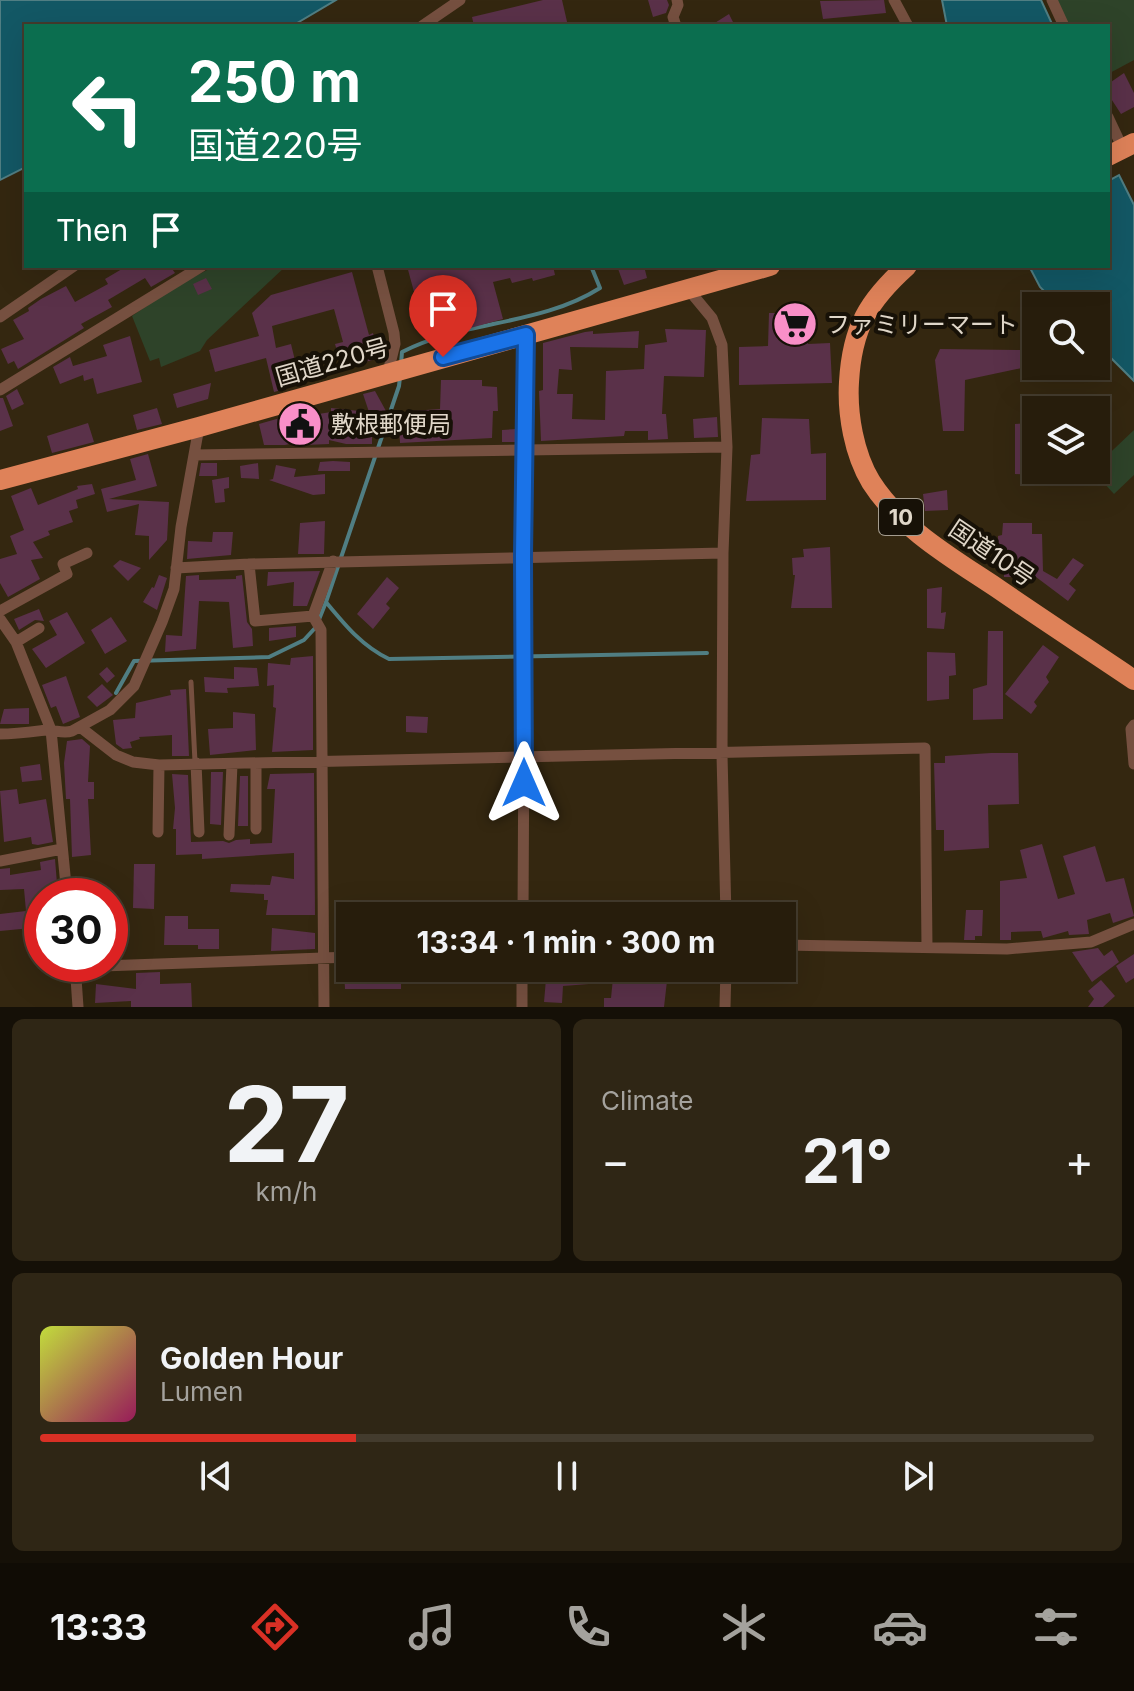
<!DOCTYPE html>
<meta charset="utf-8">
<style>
:root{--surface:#271d0c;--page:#2f2615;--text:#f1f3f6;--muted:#a4a29d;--line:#433b2d;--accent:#d93025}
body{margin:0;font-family:Inter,"Noto Sans JP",sans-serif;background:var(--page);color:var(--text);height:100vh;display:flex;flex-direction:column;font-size:30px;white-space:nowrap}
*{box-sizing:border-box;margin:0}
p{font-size:26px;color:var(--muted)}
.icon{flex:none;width:44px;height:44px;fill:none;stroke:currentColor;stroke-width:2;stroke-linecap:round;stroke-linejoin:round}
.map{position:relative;height:1007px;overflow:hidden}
.sheet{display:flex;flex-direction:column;gap:12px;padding:12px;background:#151007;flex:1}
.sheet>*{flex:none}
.banner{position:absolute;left:24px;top:24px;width:1086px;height:244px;border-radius:0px;box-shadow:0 8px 32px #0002,0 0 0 2px var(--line);background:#0b6e4f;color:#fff;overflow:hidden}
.buttons{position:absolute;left:1022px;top:292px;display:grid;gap:16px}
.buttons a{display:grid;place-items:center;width:88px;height:88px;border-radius:0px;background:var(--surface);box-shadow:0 8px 32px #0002,0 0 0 2px var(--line);font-size:40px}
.speed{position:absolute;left:24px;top:878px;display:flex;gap:16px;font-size:40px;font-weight:700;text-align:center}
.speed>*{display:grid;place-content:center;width:104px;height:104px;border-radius:50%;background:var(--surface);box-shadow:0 8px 32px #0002,0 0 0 2px var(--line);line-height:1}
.speed .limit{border:12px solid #d22;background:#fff;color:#111}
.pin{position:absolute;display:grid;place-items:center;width:68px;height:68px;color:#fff;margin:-82px -34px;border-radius:50% 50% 50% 0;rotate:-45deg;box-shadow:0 0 8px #0007}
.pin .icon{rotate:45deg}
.me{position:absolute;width:88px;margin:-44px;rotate:0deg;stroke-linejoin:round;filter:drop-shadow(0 0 6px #0008)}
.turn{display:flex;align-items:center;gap:28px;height:168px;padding:0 32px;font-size:36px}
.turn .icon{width:104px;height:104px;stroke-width:2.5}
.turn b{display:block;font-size:56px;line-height:68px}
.then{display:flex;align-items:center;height:76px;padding:0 32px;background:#0003;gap:16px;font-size:30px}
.big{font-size:60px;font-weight:700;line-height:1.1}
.sheet .widget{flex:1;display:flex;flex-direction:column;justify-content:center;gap:12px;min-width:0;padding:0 28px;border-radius:12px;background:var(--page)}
.sheet .dial{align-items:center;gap:0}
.dial b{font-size:104px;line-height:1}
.song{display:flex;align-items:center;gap:24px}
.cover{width:96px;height:96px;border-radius:12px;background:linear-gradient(135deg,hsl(70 70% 55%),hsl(330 70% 35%))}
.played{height:8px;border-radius:4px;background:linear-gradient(90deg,var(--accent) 30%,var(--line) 30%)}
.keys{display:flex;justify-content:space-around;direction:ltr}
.heat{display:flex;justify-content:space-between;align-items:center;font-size:44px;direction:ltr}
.sheet .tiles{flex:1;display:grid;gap:12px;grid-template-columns:1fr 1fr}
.widget:last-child{grid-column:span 2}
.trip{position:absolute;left:336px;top:902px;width:460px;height:80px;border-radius:0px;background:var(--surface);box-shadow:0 8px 32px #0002,0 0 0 2px var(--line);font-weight:700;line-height:80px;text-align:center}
.tab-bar{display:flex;height:128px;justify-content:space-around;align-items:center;background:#100c05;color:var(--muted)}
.tab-bar .icon{width:56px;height:56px}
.tab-bar .selected{color:var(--accent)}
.tab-bar b{font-size:36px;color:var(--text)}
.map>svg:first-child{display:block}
.green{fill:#2e4329}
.water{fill:#135865;stroke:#507e83;stroke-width:2}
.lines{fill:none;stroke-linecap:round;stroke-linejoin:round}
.stream{stroke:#507e83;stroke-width:4}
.building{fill:#5a3149}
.lane{stroke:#765040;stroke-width:5}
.street{stroke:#765040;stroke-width:11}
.highway{stroke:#df8259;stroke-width:20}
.route-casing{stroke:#114b97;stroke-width:20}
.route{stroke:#1a73e8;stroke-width:14}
.labels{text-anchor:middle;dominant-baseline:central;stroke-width:8;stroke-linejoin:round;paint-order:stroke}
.shield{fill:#171107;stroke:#a49c8f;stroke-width:2}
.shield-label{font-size:22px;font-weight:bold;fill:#e0d7c9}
.poi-label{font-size:24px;fill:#e0d7c9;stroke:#171107;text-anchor:start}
.street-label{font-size:24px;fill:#e0d7c9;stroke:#171107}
</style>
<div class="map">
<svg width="1134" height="1007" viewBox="0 0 1134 1007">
<rect width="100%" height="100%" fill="#342710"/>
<path class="green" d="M1057,0h77v60l-26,14v-48h-39z
M215,266h71l-79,74 -7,11 -39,16 -2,-9 -9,3 -18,-45 44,-30z
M1134,430v45l-20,19 -22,-24h4v-4z"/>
<path class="water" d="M0,0h336l-44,26h-266v141l-26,13z
M942,0h99l12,26h-106z
M1119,175l15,30v176l-38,-38v-37h-37l-19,-19 -11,-21h79v-85z"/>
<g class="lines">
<path class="stream" d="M401,364l1,-12c62,-32 138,-26 198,-64l-9,-22
M326,602c19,23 36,44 63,57l318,-6
M116,693l18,-32 135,-4 35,-17 12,-13 10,-25 73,-216 1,-9"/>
</g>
<path class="building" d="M543,0h19l6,26h-94l-2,-9z
M648,0h19l2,5 -3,8 -13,4z
M884,0l2,13 -63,6 -3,-18z
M729,14l6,12h-25z
M1124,73l10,20v14l-13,7 -13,-20v-10z
M127,266h43l5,7 -24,14 -6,-9 -37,22 4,7 -31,17 3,4 -66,41 -4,-8 -6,3 -7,-15 23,-10 -11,-19 16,-9 -1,-3 13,-9 25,-13 9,16 33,-18 -3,-5z
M407,266h146l2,9 -22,6 -1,-3 -20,5 -2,-5 -17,4 10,37 -76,21z
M617,266h27l3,12 -23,7z
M352,272l17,63 4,-2 7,25 -38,10 -7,-24 8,-2 -9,-33 -62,17 4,22 15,-4 9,37 -16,4 1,4 -11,3 -8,-34 -51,14 -6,-22 50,-14 -7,-23 19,-18z
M206,278l6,11 -14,6 -5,-11z
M769,313h39v31l22,-1 2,40 -93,2v-38l29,-1z
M665,329l41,1 -2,47 -40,-1 -2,38h4l2,25 -20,1v-9h-23l-1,5 -83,5 -2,-50 4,-1v-47l42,-11 8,-1v3l46,-3 -1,17 -68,-1 2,23 -13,-1 -2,25h16l-1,25 33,1 1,-49 38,-2 1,-24 22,-3z
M130,336l12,46 -45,12 -4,-16 -9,3 -1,-6 -23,9 -7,-17 17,-10 3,9 34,-10 -4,-11z
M940,349l80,1 2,18 -57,12 -1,51h-21l-8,-71z
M441,380h41v6l15,1 1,24h-5l-1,27 -92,5 -1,-16 14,-5 -2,-11 29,-2z
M211,383l-3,16 -31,9 -4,-14z
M17,389l7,15 -12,6 -6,-14z
M375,391l11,20 -25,10v17l11,-1v7h-26l-17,-4v4l-24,1 -1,-4 -19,4h-21l-5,-21 21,-6 5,20 21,-9 -6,-12 31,-5v-4l38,4 -6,-18z
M0,398h3l10,28 -13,5z
M157,408l5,16 -25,6 -4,-15z
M717,417l1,20 -24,1 -1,-19z
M762,418l47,1 2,35 15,-1v47l-80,1 5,-46 9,-1z
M1036,422v53l-21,-1v-50z
M88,423l6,19 -42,11 -5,-17z
M517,429v13h-15v-12z
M148,454l9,32 -48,13 60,3 -2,38 -18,20v-24l-14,-1 4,-31 -32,8 -6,-23 35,-9 -6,-21z
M333,461l17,1v9h-32l2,-9z
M201,463h16v13h-18z
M258,463l1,16 -18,-1 -1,-12z
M276,465l20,4 -2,8 31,-3v20l-12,1 -44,-15 4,-1z
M229,477v11l-5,1 1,13 -10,1 -3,-23z
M92,484l3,10 -19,6 2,8 -9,3 4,11 -25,9 2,4 -17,7 10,16 -12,2 9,19 -32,18 -8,-14v-24l17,-5 -7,-18 14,-6 -13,-34 20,-8 7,17 40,-16 -1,-3z
M947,490l1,20 -23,1 -2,-17z
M325,521l-1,33h-26l2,-31z
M1003,523h29v11h10l1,37 14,8 16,-21 11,7 -15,19 7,6 -8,11 -32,-24h-32v-14h-6v-27l4,-1z
M213,532h20l-2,23 -44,4 1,-18 24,1z
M830,547l2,61h-41l4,-33h-2l-1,-17 12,-1 -1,-8z
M120,560l21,8 -13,13 -15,-15z
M320,571l-13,35h-14l1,-24 -27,4 1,-14z
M159,575l8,3 -10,32 -14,-8 9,-15 2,1z
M199,575v5l37,-1v-3l6,-1 5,47 5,7 1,17 -20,2 -4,-46 -30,-1 -3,48 -31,3 1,-17 16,1 4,-60z
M387,577l12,11 -13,16 4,4 -17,21 -16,-15z
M942,587l-1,26 5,-1 -2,17 -17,-1v-39z
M39,609l5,12 -9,-1 -16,10 -5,-11z
M67,612l18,31 -39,25 -14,-19 25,-14 -8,-14z
M111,617l16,24 -22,13 -14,-24z
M296,626v11l-27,4v-13z
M988,631h15v88l-30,1v-31l14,-4z
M1043,645l16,12 -13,20 3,5 -15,20 3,4 -6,8 -26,-20z
M927,652l28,1 1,22 -7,1v23l-22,2z
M313,656v94l-41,2 4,-44 -3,-1 1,-22 -7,1 1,-23 22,2 1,-7z
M107,667l8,9 -8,7 -8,-9z
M234,667l23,1 2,18 -32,2 1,5 -23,-1 -1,-15 30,2z
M66,676l14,41 -17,7 -7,-18 -5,2 -9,-23z
M102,684l11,11 -16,12 -10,-10z
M186,689l3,67h-17v-21l-33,2 1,2 -10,3 2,6 -9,1 -7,-5 -3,-24 22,-2 1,-15 35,-8 -1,-5z
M29,708v16h-29l4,-15z
M233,712l22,2 1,36 -46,5 -2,-26 25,-1z
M406,716l22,1 -1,16 -21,-1z
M82,739l8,7 -2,36h6v17h-6l3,56 -19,2 -2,-58h-4l-2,-36 3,-22z
M991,753h27l1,51 -31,1 1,43 -45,3v-21h-8l-2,-67h11v-7z
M40,764l2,16 -20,2 -2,-15z
M211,772h12l-2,53 -11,-1z
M314,773l1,142h-49l2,-15h-4v-6l-34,-2 1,-8 39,1 2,-9 22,3v-26l-92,6v-5l-26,1v-26h-3l2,-21 -3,-34 16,1 3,67 32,-1 6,2 7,-3 14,-1v5l22,-1 3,-54h-8l3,-15z
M240,776h8v50h-10z
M17,789l2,15 27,-5 7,43 -15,3 -6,-1 -1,-7 -27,5 -4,-51z
M1042,844l16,55 17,-5 -12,-38 32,-10 11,36 18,-4 10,38 -21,7 -3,-10 -23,7 2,14 -20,1 -1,-4 -25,7 -2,-7 -30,1v8h-11v-59l27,-3 -7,-28z
M55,859l3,37h-19l3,31 -42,4v-17l26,-3 -2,-22 -24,1v-21l10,-1v7l31,-5 -1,-8z
M134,864h21l-1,45 -21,-1z
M966,910h17l-1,26h-7v4h-11z
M165,916h23v13h31v20h-21v-4h-34z
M272,928l43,5v16l-44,2z
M122,936l2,17 -14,1v-17z
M1098,948l6,8 8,-6 7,12 -27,20 -20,-30z
M1134,954v24l-8,5 -10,-17z
M46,964h21v8l-20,2z
M533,968h55l1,16 -26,2 -1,17 -18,-1 2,-23 -14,-2z
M606,968h38v12l23,1 -3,26h-60v-9h7l2,-20h-8z
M369,970l32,1v18h-56l-1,-18z
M160,972v12l31,-1 1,24h-61v-6l-36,2 1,-19 40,5v-16z
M1101,980l14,16 -12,11h-15l6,-8 -6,-8z"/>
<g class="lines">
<path class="lane" d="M191,682l4,80"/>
<path class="street" d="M894,0l14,26
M1052,0l12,26
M422,26l38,-26
M676,26l-3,-9 5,-12 -1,-5
M1108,117l15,32
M377,266l17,67 1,11 -7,28
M688,289l24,29 10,27 5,102 -4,106 -1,202 4,161
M0,317l74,-51
M0,390l202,-124
M194,455l533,-8
M249,564l6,57 58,-5
M176,568l73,-4 474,-11
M0,611l67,-37 -4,-10 24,-11
M0,619l16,23 35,88 16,166
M16,642l23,-14
M1134,725l-3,4 3,35
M80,727l36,28 17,7 26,3 766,-17 2,199
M0,734c16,0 30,-2 46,-4 10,0 17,4 26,1l38,-21 24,-24 28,-64 12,-33 7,-62 18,-100
M196,763l3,69
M256,829v-65
M158,832l1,-67
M229,835l3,-71
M0,861l62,-12
M523,916l3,-581
M782,945l225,4 84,-7 43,-18
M75,964l3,43
M75,967l275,-10
M324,1007l-3,-377 -8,-14 20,-55
M522,1007v-39
M725,1007l1,-39"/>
<path class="highway" d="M1108,156l26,-13
M907,266c-39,35 -55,62 -58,116 -2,32 5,72 22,100 30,47 81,76 126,106 45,31 91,61 137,92
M0,480l199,-53 571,-161"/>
</g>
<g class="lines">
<g class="route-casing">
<path id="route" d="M443,357l83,-22 -3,221 1,227"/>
</g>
<use href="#route" class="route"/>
</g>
<defs>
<g id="supermarket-disc" transform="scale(2.3)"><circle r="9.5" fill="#f98fc8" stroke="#171107"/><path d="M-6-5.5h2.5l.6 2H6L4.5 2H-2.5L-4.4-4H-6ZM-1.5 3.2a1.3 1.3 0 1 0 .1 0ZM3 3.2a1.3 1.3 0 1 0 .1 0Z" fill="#111"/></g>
<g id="civic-disc" transform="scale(2.3)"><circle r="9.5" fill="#f98fc8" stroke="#171107"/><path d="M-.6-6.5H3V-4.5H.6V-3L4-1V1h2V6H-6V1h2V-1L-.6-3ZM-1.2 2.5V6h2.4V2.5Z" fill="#111"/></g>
</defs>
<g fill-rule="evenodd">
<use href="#supermarket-disc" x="795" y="324"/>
<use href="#civic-disc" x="300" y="424"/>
</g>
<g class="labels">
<rect class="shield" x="879" y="499" width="44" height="36" rx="6"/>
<g class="shield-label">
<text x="901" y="517">10</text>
</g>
<g class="poi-label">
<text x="826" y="324">ファミリーマート</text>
<text x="331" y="424">敷根郵便局</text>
</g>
<g class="street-label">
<text transform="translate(332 362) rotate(-16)">国道220号</text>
<text transform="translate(992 553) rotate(34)">国道10号</text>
</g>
</g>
</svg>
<div class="buttons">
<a><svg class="icon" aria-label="search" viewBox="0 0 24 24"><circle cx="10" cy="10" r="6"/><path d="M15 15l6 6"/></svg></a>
<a><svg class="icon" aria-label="layers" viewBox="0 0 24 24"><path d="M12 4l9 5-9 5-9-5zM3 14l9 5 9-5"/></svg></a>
</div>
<div class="speed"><div class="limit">30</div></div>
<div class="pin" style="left:443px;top:357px;background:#d93025"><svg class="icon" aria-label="arrive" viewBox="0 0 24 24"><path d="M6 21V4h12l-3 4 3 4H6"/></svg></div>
<svg class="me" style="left:524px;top:783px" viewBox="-20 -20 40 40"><path d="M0-17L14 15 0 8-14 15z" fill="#1a73e8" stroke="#fff" stroke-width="4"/></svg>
<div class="trip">13:34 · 1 min · 300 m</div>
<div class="banner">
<div class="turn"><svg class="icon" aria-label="left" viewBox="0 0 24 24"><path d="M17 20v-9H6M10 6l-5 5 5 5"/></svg><div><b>250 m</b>国道220号</div></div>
<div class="then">Then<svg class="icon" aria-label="arrive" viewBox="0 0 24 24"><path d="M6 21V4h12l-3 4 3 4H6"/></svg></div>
</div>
</div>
<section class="sheet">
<div class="tiles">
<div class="widget dial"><b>27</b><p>km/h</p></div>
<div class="widget"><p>Climate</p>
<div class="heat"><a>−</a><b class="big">21°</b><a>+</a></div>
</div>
<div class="widget">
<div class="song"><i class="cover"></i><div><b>Golden Hour</b><p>Lumen</p></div></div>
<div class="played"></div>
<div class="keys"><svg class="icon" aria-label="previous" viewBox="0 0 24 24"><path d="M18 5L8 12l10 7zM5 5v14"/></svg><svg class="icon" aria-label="pause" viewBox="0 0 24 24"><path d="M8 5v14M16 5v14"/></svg><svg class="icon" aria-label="next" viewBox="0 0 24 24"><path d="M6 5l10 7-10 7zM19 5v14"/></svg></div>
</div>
</div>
</section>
<nav class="tab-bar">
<b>13:33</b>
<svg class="icon selected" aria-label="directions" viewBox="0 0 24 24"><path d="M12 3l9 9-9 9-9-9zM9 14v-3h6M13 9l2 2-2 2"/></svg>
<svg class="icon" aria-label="music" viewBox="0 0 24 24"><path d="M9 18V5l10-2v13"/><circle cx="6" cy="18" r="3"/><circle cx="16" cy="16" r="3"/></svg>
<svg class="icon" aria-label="phone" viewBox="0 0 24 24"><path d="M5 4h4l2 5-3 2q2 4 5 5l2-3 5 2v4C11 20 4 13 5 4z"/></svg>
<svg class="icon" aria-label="climate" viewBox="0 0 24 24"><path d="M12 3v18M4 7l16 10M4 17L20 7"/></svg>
<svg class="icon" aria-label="car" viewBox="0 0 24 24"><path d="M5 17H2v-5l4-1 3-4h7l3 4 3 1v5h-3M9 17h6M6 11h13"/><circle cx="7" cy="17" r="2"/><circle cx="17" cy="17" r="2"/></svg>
<svg class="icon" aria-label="filters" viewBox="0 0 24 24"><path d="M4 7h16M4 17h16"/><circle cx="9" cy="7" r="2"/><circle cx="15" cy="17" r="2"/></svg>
</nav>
